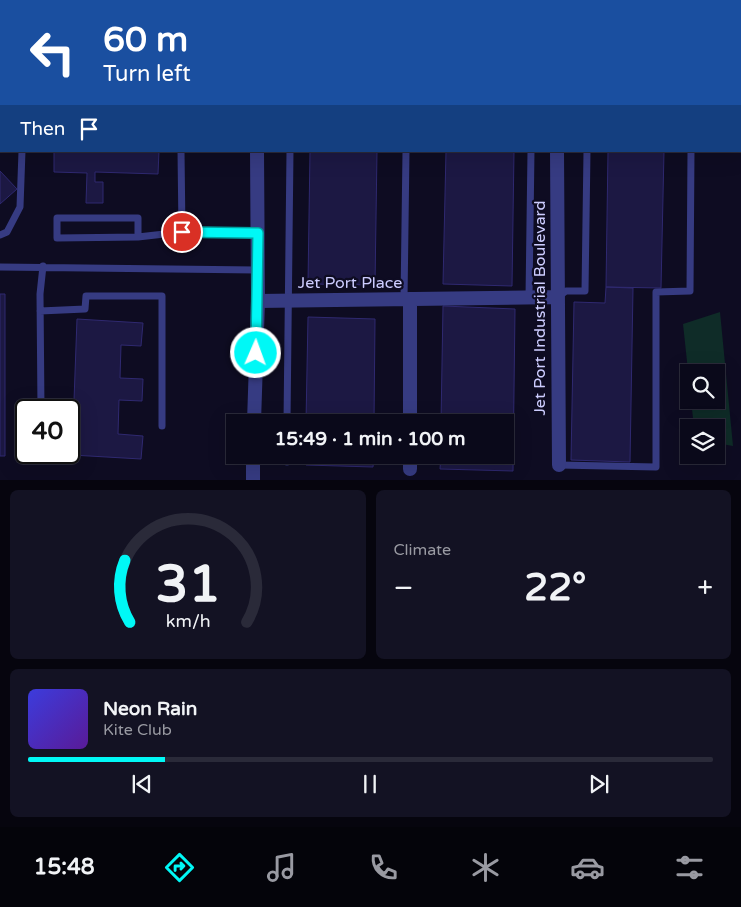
<!DOCTYPE html>
<meta charset="utf-8">
<style>
:root{--surface:#0a091a;--page:#131223;--text:#f1f3f6;--muted:#999aa2;--line:#2a2a39;--accent:#00f8f6}
body{margin:0;font-family:"Varela Round",sans-serif;background:var(--page);color:var(--text);height:100vh;display:flex;flex-direction:column;font-size:19px;white-space:nowrap}
*{box-sizing:border-box;margin:0}
p{font-size:16px;color:var(--muted)}
.icon{flex:none;width:28px;height:28px;fill:none;stroke:currentColor;stroke-width:2;stroke-linecap:round;stroke-linejoin:round}
.map{position:relative;height:480px;overflow:hidden}
.details{display:flex;flex-direction:column;gap:10px;padding:10px;background:#06050e;flex:1}
.details>*{flex:none}
.top-card{position:absolute;left:0px;top:0px;width:741px;height:152px;box-shadow:0 5px 20px #0002,0 0 0 1px var(--line);background:#1a4fa0;color:#fff;overflow:hidden}
.controls{position:absolute;left:680px;top:364px;display:grid;gap:10px}
.controls a{display:grid;place-items:center;width:45px;height:45px;border-radius:0px;background:var(--surface);box-shadow:0 5px 20px #0002,0 0 0 1px var(--line);font-size:25px}
.speed{position:absolute;left:15px;top:399px;display:flex;gap:10px;font-size:25px;font-weight:700;text-align:center}
.speed>*{display:grid;place-content:center;width:65px;height:65px;border-radius:50%;background:var(--surface);box-shadow:0 5px 20px #0002,0 0 0 1px var(--line);line-height:1}
.speed .limit{border:2px solid #111;border-radius:8px;background:#fff;color:#111}
.pin{position:absolute;display:grid;place-items:center;width:42px;height:42px;color:#fff;margin:-21px;border:2px solid #fff;border-radius:50%;box-shadow:0 1px 5px #0007}
.me{position:absolute;width:55px;margin:-28px;rotate:2deg;stroke-linejoin:round;filter:drop-shadow(0 0 4px #0008)}
.turn{display:flex;align-items:center;gap:18px;height:105px;padding:0 20px;font-size:22px}
.turn .icon{width:65px;height:65px;stroke-width:2.5}
.turn b{display:block;font-size:35px;line-height:42px}
.then{display:flex;align-items:center;height:48px;padding:0 20px;background:#0003;gap:10px;font-size:19px}
.big{font-size:38px;font-weight:800;line-height:1.1}
.details .widget{flex:1;display:flex;flex-direction:column;justify-content:center;gap:8px;min-width:0;padding:0 18px;border-radius:8px;background:var(--page)}
.details .dial{align-items:center;gap:0}
.dial svg{height:130px;overflow:visible;fill:none;stroke:var(--line);stroke-width:7;stroke-linecap:round;text-anchor:middle}
.dial text{fill:var(--text);stroke:none}
.song{display:flex;align-items:center;gap:15px}
.cover{width:60px;height:60px;border-radius:8px;background:linear-gradient(135deg,hsl(240 70% 55%),hsl(270 70% 35%))}
.played{height:5px;border-radius:2px;background:linear-gradient(90deg,var(--accent) 20%,var(--line) 20%)}
.keys{display:flex;justify-content:space-around;direction:ltr}
.heat{display:flex;justify-content:space-between;align-items:center;font-size:28px;direction:ltr}
.details .tiles{flex:1;display:grid;gap:10px;grid-template-columns:1fr 1fr}
.widget:last-child{grid-column:span 2}
.trip{position:absolute;left:226px;top:414px;width:288px;height:50px;border-radius:0px;background:var(--surface);box-shadow:0 5px 20px #0002,0 0 0 1px var(--line);font-weight:800;line-height:50px;text-align:center}
.menu{display:flex;height:80px;justify-content:space-around;align-items:center;background:#04040a;color:var(--muted)}
.menu .icon{width:35px;height:35px}
.menu .on{color:var(--accent)}
.menu b{font-size:22px;color:var(--text)}
.map>svg:first-child{display:block}
.green{fill:#0f2c28}
.building{fill:#1c1843;stroke:#2f2970}
.lines{fill:none;stroke-linecap:round;stroke-linejoin:round}
.service{stroke:#363b82;stroke-width:7}
.minor{stroke:#363b82;stroke-width:14}
.tertiary{stroke:#363b82;stroke-width:14}
.route-casing{stroke:#00a1a0;stroke-width:12}
.route{stroke:#00f8f6;stroke-width:9}
.labels{text-anchor:middle;dominant-baseline:central;stroke-width:4.5;stroke-linejoin:round;paint-order:stroke}
.street-label{font-size:16px;fill:#cdcdff;stroke:#0e0c22}
</style>
<div class="map">
<svg width="741" height="480" viewBox="0 0 741 480">
<rect width="100%" height="100%" fill="#0e0c22"/>
<path class="green" d="M720,312l13,134 -17,-3v-15l-22,-1 -3,-27h25v-28h-27v8l-6,-56z"/>
<path class="building" d="M54,151h105l-1,23 -63,-2v10h8v21h-17l1,-30 -33,-1z
M310,151h67l-2,134 -67,-1z
M446,151h68l-2,135 -69,-2z
M608,151h56l-3,137 -55,-1z
M0,171l17,18 -17,15z
M606,287l27,1 -3,174 -59,-2 3,-158 31,1z
M0,294h5v162h-5z
M443,306l72,3 -2,162 -73,-2 1,-14h64v-33h-64z
M308,317l67,2 -1,103h-68z
M77,319l66,4 -2,23 -20,-1 -1,33 23,1 -1,22 -23,-1 -1,34 25,2 -2,23 -69,-4z
M306,455h68l-1,12 -67,-2z"/>
<g class="lines">
<path class="service" d="M290,0v1
M348,1l1,-1
M0,57h1
M0,132l1,2
M181,151l1,81 76,1
M0,235l7,-3 13,-25 2,-56
M138,237v-19h-81v20l81,-1 44,-5
M0,267l258,3
M529,297l2,-146
M558,297l8,-6h19l2,-140
M404,300l2,-149
M40,311l45,-2 1,-13h76v130
M41,410l-1,-116 3,-28
M287,422l3,-271
M41,452v1
M287,462v-7
M559,465l97,2v-175l34,-1 1,-140"/>
<path class="minor" d="M512,1v-1
M573,1l1,-1
M557,151l2,314
M258,301l300,-4
M410,422v-123
M410,469v-14"/>
<path class="tertiary" d="M257,0v1
M254,422l4,-121 -1,-150
M253,480v-25"/>
</g>
<g class="lines">
<g class="route-casing">
<path id="route" d="M182,232l76,1 -2,120"/>
</g>
<use href="#route" class="route"/>
</g>
<g class="labels">
<g class="street-label">
<text x="350" y="283">Jet Port Place</text>
<text transform="translate(540 308) rotate(-90)">Jet Port Industrial Boulevard</text>
</g>
</g>
</svg>
<div class="controls">
<a><svg class="icon" aria-label="search" viewBox="0 0 24 24"><circle cx="10" cy="10" r="6"/><path d="M15 15l6 6"/></svg></a>
<a><svg class="icon" aria-label="layers" viewBox="0 0 24 24"><path d="M12 4l9 5-9 5-9-5zM3 14l9 5 9-5"/></svg></a>
</div>
<div class="speed"><div class="limit">40</div></div>
<div class="pin" style="left:182px;top:232px;background:#d93025"><svg class="icon" aria-label="arrive" viewBox="0 0 24 24"><path d="M6 21V4h12l-3 4 3 4H6"/></svg></div>
<svg class="me" style="left:256px;top:353px" viewBox="-20 -20 40 40"><circle r="17" fill="#00f8f6" stroke="#fff" stroke-width="3"/><path d="M0-11L8 9 0 5-8 9z" fill="#fff"/></svg>
<div class="trip">15:49 · 1 min · 100 m</div>
<div class="top-card">
<div class="turn"><svg class="icon" aria-label="left" viewBox="0 0 24 24"><path d="M17 20v-9H6M10 6l-5 5 5 5"/></svg><div><b>60 m</b>Turn left</div></div>
<div class="then">Then<svg class="icon" aria-label="arrive" viewBox="0 0 24 24"><path d="M6 21V4h12l-3 4 3 4H6"/></svg></div>
</div>
</div>
<section class="details">
<div class="tiles">
<div class="widget dial"><svg viewBox="0 0 100 80">
<path d="M14 69A42 42 0 1 1 86 69"/>
<path d="M14 69A42 42 0 0 1 11 31" stroke="#00f8f6"/>
<text x="50" y="56" font-size="32" font-weight="700">31</text>
<text x="50" y="72" font-size="11">km/h</text>
</svg></div>
<div class="widget"><p>Climate</p>
<div class="heat"><a>−</a><b class="big">22°</b><a>+</a></div>
</div>
<div class="widget">
<div class="song"><i class="cover"></i><div><b>Neon Rain</b><p>Kite Club</p></div></div>
<div class="played"></div>
<div class="keys"><svg class="icon" aria-label="previous" viewBox="0 0 24 24"><path d="M18 5L8 12l10 7zM5 5v14"/></svg><svg class="icon" aria-label="pause" viewBox="0 0 24 24"><path d="M8 5v14M16 5v14"/></svg><svg class="icon" aria-label="next" viewBox="0 0 24 24"><path d="M6 5l10 7-10 7zM19 5v14"/></svg></div>
</div>
</div>
</section>
<nav class="menu">
<b>15:48</b>
<svg class="icon on" aria-label="directions" viewBox="0 0 24 24"><path d="M12 3l9 9-9 9-9-9zM9 14v-3h6M13 9l2 2-2 2"/></svg>
<svg class="icon" aria-label="music" viewBox="0 0 24 24"><path d="M9 18V5l10-2v13"/><circle cx="6" cy="18" r="3"/><circle cx="16" cy="16" r="3"/></svg>
<svg class="icon" aria-label="phone" viewBox="0 0 24 24"><path d="M5 4h4l2 5-3 2q2 4 5 5l2-3 5 2v4C11 20 4 13 5 4z"/></svg>
<svg class="icon" aria-label="climate" viewBox="0 0 24 24"><path d="M12 3v18M4 7l16 10M4 17L20 7"/></svg>
<svg class="icon" aria-label="car" viewBox="0 0 24 24"><path d="M5 17H2v-5l4-1 3-4h7l3 4 3 1v5h-3M9 17h6M6 11h13"/><circle cx="7" cy="17" r="2"/><circle cx="17" cy="17" r="2"/></svg>
<svg class="icon" aria-label="filters" viewBox="0 0 24 24"><path d="M4 7h16M4 17h16"/><circle cx="9" cy="7" r="2"/><circle cx="15" cy="17" r="2"/></svg>
</nav>
